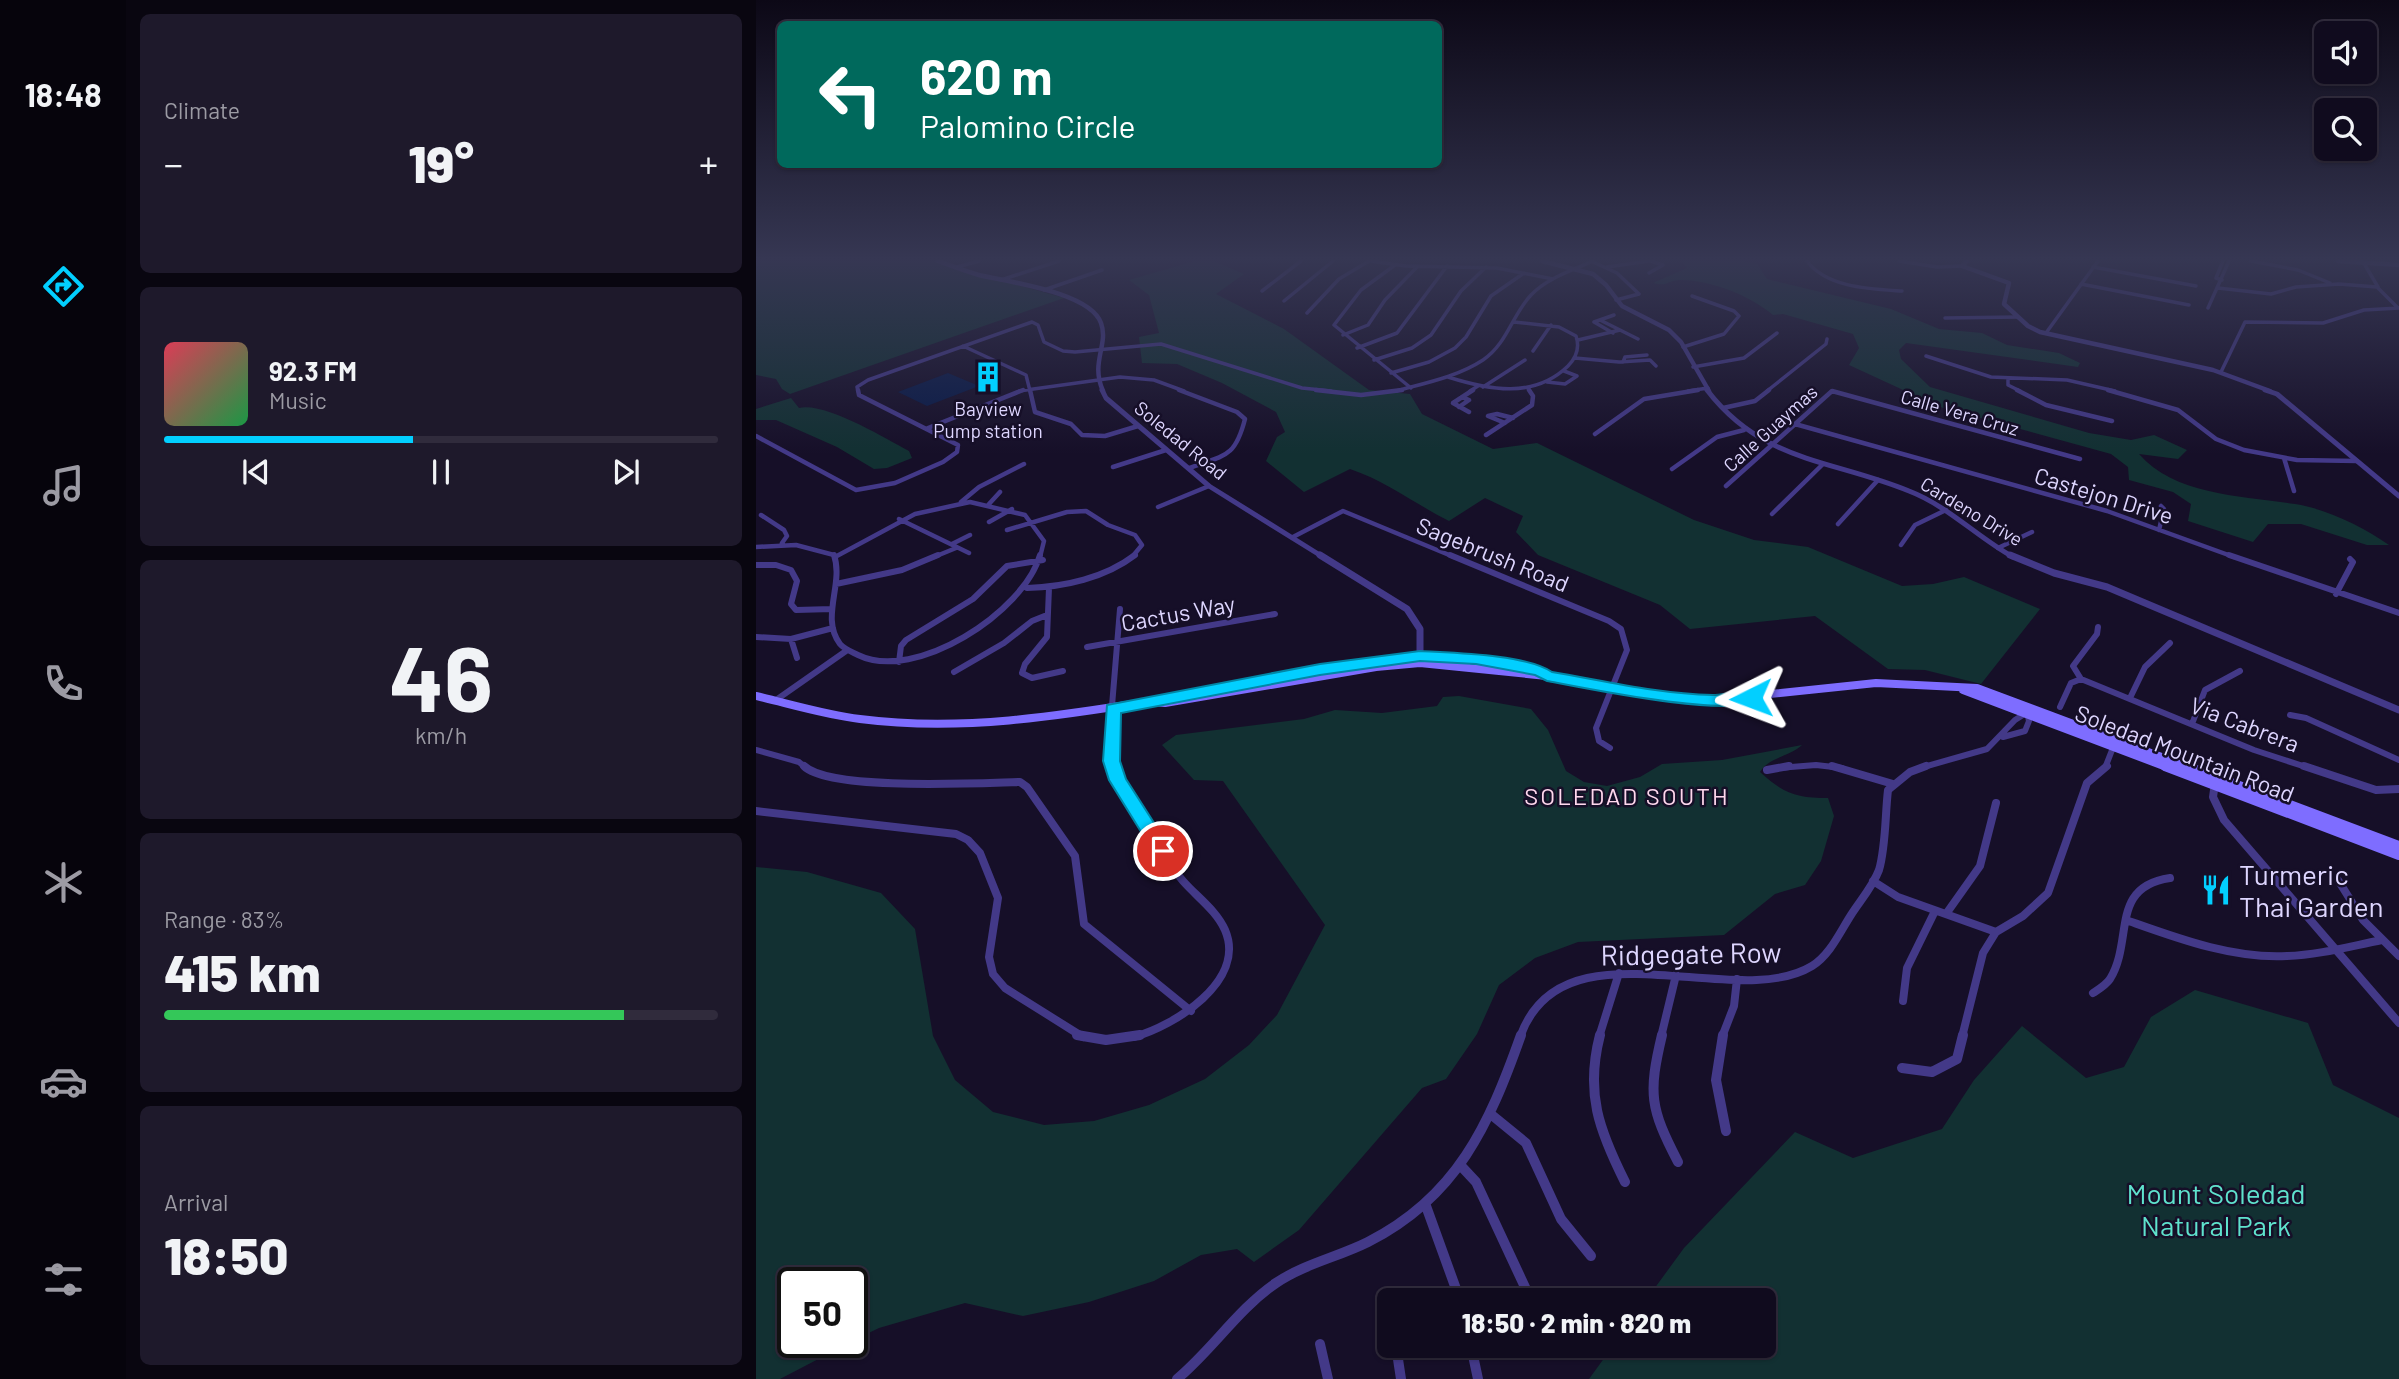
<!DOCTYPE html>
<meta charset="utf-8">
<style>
:root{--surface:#100b1e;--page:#1e192b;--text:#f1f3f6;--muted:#9c9ba4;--line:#302b3c;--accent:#02cfff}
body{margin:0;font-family:Barlow,sans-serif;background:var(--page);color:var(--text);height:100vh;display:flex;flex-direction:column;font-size:26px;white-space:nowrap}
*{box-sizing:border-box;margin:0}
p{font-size:23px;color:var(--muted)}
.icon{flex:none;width:38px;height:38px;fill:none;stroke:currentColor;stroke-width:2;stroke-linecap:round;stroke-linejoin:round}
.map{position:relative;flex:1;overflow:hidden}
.details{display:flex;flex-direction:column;gap:14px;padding:14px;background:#090610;width:630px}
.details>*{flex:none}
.top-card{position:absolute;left:21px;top:21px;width:665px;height:147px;border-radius:10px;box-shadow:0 2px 5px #0004,0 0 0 2px var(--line);background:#00695c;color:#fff;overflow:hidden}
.buttons{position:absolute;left:1558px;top:21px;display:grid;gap:14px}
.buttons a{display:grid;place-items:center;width:63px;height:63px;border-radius:10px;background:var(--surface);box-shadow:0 2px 5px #0004,0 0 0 2px var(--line);font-size:35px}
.speed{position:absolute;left:21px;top:1267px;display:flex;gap:14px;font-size:35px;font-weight:700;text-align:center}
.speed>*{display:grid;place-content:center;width:91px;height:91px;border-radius:50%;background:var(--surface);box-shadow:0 2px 5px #0004,0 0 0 2px var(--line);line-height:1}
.speed .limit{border:4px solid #111;border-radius:10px;background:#fff;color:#111}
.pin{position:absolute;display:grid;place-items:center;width:60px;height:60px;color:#fff;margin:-30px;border:4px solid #fff;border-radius:50%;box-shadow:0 2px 7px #0007}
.me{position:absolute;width:77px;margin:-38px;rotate:267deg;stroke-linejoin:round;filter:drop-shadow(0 0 5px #0008)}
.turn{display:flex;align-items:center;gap:24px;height:147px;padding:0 28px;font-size:32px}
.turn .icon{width:91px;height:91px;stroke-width:2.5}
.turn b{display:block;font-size:49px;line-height:60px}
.big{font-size:52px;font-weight:800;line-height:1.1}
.details .widget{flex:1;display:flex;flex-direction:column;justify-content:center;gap:10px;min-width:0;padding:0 24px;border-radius:10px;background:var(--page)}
.details .dial{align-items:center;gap:0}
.dial b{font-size:91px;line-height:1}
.song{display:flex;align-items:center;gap:21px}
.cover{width:84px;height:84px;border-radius:10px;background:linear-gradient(135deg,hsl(350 70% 55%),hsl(140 70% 35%))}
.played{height:7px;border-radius:4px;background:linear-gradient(90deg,var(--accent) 45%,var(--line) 45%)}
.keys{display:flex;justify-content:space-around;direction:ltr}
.heat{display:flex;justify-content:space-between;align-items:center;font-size:38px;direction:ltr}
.charge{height:10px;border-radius:5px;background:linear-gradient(90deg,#34c759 83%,var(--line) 0)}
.trip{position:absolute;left:621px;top:1288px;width:399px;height:70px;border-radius:10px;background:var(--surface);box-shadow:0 2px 5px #0004,0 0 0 2px var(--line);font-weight:800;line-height:70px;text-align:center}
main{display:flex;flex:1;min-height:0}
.menu{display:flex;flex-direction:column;width:126px;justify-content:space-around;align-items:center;background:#06040c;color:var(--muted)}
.menu .icon{width:49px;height:49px}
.menu .selected{color:var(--accent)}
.menu b{font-size:32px;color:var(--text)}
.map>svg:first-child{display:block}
.green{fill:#123032}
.water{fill:#091a47}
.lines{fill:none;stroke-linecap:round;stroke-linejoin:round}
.minor-far4{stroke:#433988;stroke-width:3.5}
.minor-far3{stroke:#433988;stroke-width:4.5}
.minor-far2{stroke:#433988;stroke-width:6}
.minor-far1{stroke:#433988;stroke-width:8}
.minor{stroke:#433988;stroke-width:10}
.tertiary-far2{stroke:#433988;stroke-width:4.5}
.tertiary-far1{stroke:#433988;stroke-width:5}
.tertiary{stroke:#433988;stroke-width:7}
.secondary-far1{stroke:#7e6dff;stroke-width:8}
.secondary{stroke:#7e6dff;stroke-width:10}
.route{fill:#02cfff;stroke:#0187a6;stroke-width:2}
.labels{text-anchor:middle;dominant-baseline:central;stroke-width:5;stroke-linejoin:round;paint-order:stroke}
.far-poi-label{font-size:19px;fill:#ded6ff;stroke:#160f28}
.far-street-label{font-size:19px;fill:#ded6ff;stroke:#160f28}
.street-label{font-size:23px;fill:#ded6ff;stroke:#160f28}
.neighbourhood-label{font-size:24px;letter-spacing:2px;fill:#ffd8ed;stroke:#160f28}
.near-poi-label{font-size:28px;fill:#ded6ff;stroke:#160f28;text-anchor:start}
.near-street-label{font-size:28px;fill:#ded6ff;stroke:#160f28}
.near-park-label{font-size:28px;fill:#5fe2cd;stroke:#160f28}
</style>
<main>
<nav class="menu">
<b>18:48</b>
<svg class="icon selected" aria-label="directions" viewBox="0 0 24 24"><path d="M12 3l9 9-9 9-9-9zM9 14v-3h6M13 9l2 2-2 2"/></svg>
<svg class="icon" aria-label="music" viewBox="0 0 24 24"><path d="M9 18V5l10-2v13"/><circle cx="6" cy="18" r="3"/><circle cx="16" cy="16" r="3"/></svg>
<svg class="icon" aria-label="phone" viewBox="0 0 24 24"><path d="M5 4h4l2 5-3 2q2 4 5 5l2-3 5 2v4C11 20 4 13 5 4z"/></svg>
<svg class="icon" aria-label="climate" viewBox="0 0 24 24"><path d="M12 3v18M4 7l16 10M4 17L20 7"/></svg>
<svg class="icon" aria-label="car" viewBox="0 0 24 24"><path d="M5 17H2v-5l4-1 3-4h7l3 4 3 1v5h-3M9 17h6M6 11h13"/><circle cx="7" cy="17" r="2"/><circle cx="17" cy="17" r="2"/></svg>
<svg class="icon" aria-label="filters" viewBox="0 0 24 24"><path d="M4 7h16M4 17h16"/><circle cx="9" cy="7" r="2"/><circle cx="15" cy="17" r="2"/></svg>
</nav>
<section class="details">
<div class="widget"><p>Climate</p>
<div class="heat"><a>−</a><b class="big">19°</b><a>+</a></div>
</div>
<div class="widget">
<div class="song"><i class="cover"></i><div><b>92.3 FM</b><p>Music</p></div></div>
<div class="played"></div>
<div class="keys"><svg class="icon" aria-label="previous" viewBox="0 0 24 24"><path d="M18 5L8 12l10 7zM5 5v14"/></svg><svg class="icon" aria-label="pause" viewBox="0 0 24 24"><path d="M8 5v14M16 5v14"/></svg><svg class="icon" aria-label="next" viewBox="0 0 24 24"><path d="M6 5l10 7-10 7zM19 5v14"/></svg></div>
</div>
<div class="widget dial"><b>46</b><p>km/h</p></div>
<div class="widget"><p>Range · 83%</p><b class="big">415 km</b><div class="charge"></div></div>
<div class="widget"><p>Arrival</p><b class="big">18:50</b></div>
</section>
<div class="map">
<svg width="1643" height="1379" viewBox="0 0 1643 1379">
<rect width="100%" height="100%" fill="#160f28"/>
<path class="green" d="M0,261h177l131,37 -274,96 -8,-5 -6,-10 -20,-4z
M439,261h19l30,13 -28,20 68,35 85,61 41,4 12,20 71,35 44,-6 157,77 60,20 54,7 94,39 31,-2 31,-7 76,32 -59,75 -56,-14 -37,-1 -73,-53 -125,13 -30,-24 -122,-50 -22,-23 7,-16 -38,-18 -36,23c-34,-17 -63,-40 -99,-52l-46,23 -38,-31 11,-24 8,-5 -9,-20 -54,-29 -45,-19 -35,-1 -3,-26 20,-4 -10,-38 -20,-15z
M925,261h61l15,3 10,15 124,30 48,20 43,4 25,12 52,8 21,10 -2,4 -172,-24 -7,7 2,9 29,28 159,46 42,7 23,-5 33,15 -9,9 -39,-5c36,42 106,42 156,50 32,5 68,23 94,41h-22l-66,-21h-33l-15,18 -65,-21 3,-17 -18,-12 -44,-12 -1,-13 -17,-13 -171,-47 -91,-42 10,-17 -6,-14 -70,-20 -10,1c-22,-19 -64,-36 -94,-35 -13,1 -11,7 -26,3l34,-15z
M35,398l8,10c27,-6 85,30 110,43l3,7 -25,10 -13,1 -37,-22 -61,-27h-20v-11z
M703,696l72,13 17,21 18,41 18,11 23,4 33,-9 22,-13 60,-4 80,-15c-13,12 -33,12 -42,27 24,22 37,26 68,26l6,18 -13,45 -16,24 -30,9 -51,41 -146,7 -43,16 -36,27 -22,49 -31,45 -24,9 -123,142 -45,32 -17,-13 -36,6 -47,26 -65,21 -66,14 -58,-13 -86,25 -27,13v-58h-59v59h58l-71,37h-24v-512l51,5 74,21 34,36 18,107 22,44 38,32 51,13 50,-4 55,-16 56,-26 44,-34 28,-30 48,-90 -102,-144 -29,-1 -32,-35 14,-10 128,-16 31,-9 47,3 55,-7 6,-9z
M1439,990l113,33 25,62 66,33v261h-810l24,-33h151v-46h-118l38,-52 111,-116 58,26 89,-29 32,-49 48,-54 64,52 38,-11 27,-50z"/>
<path class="water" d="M192,373l31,13 -52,20 -29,-14z"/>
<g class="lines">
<path class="minor-far4" d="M615,261l35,5 91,2 56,11
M835,261l26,12 22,21 -23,6
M1051,261c20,27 64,28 95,30
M1143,261l38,6 25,-1
M1495,261l47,9 32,13
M639,265l-34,25 -27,35 77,63
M1609,265l13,22
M201,267l22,-6
M851,267l42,-6
M1337,267l103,19
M893,273l14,-8 -12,-4
M245,280l58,-19
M1466,280l-6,-2 7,-17
M1325,284l108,21
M1621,287l21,21
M1462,288l53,6 25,-7 43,-3 38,3
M288,290l58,-20
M506,291l39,-30
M528,301l49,-40
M1452,308l21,-47
M551,313l32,-34 30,-18
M1189,318l73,-1
M864,330l18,9
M857,333l-19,-11 20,-7
M1290,333l52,-72
M587,335l25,-10 17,-25 33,-34
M822,340l42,-10 -20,-10
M207,346l63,29 4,16
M927,347l41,-13 15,-18 -5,-5 -42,-15
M601,348l40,-15 50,-67
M777,351l18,-26
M1170,356l65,21 76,3 48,11
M819,358l44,4 31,-2 6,6
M618,360l38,-12 19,-13 30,-44 25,-24
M867,362l2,-5 22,-2
M937,367l51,-9 33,-25
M1465,372l24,-50 78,1 41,-13 35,-2
M635,373l38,-11 26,-14 11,-11 25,-41 33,-23
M692,377c41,13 86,22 120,-11 9,-9 12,-18 8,-30l-17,-9 -45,-5
M1252,379v6l12,6
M791,382l18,2 12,-8 -13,-5
M727,387l42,-27
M772,388l2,3
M102,391l-1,-4 11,-7 164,-58 6,3 6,17 19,9 12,1 86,-8 141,44 29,3
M263,391l101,-14 34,3 30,11
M640,391c29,-8 61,-14 87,-31 24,-16 29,-45 48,-65 16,-17 42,-25 62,-34
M714,391l8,-5
M932,391l20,-3
M1011,391l59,-47 1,-5"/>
<path class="minor-far3" d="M274,390l5,22 36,12 11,11 23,1 33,-10
M423,390l58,22 8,7c-10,39 -20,36 -56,49
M560,390l45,5 41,-5
M1261,390l29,15 66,16
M1352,390l70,20 38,29 28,11 53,10 60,1
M703,407l10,-7 -7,-3
M967,408l32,-7 14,-11
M713,412l-16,-9 20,-13
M749,423l-17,-7 9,-2 16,4
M1039,424l312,87 127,46
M172,428l95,-38
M839,434l49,-35 54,-9
M730,435l46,-30 1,-9 -4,-6
M0,436l100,54 39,-7 48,-21 14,-10 1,-7 -99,-50 -1,-5
M1528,458l10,33
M357,467l53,-17
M916,469l45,-32 27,-7
M970,486l106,-95 248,68
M205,502l18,-15 45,-23
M233,504l11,-12
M402,507l51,-21
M1016,514l51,-50
M5,515l23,15 3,6 -5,7
M143,519l70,34
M233,522l23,-13
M1082,524l40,-44
M251,530l60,-18 19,-1 22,14 27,10 7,10 -10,12
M1403,530l5,-21 -3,-3
M537,537l50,-26 111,46
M196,544l18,-9
M1145,545l14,-20 31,-15
M0,547l40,-2 38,10
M1242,548l34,-16
M79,557l80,-43 55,-12 55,13 19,26 -4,16
M178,557l22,-9"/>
<path class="minor-far2" d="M78,555c10,29 -14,63 6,89 4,5 12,8 18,11 57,28 166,-43 182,-100
M694,555l159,66 12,8 6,21 -31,78 3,13 11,7
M1473,555l170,58
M0,565h20l15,5 6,11 -6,23 5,6 36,-1
M80,584l66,-14 36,-15
M271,588c37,-1 78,-10 108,-33
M293,588l-2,49 -22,27 -3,9 10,5 31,-7
M1580,594l17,-32 -3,-3
M1342,627l-1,7 -24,32 8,13 173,71 55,18
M0,637l35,2 42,-11
M35,639l6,19
M331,647l188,-33
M143,662l2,-16 5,-6 67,-41 34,-33 36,-6
M198,672l50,-29 28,-22 15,-6
M1374,698l15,-31 25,-24
M20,700l70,-49
M1304,707l11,-24 10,-4
M1534,715l16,3 93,42
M1436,724l13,-34 35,-19
M1247,737l22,-6 4,-10 -2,-9
M0,750l43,12 7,6
M358,768l-4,-38 10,-121
M1022,768l38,-3 26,3
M1164,768l67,-19 28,-29 11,-7
M1349,768l9,-23"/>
<path class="minor-far1" d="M48,766c26,25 175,17 216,16l7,5 48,69 9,68 107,87
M357,766c14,41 43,83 70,115 14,16 33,29 42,49 22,51 -51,96 -91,107
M1076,766l61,18
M1548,766l72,24 23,-1
M1011,770l22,-4
M1459,783l-2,14 11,23 175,203
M0,811l200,23 12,6 12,13 18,45 -9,59 4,17 12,14 78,49
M1582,880l25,40 36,36
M1117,881l25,16 98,35
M1190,914l34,-48 16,-63
M1370,920c51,18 106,39 161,36 32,-1 64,-10 95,-16
M1337,993c6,-4 13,-8 17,-14 24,-39 -1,-92 60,-101
M1147,1001l4,-33 28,-57
M764,1037c42,-119 215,-24 292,-71 18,-11 28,-34 39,-51 9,-14 22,-29 28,-45 7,-24 6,-55 9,-80l22,-18 16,-6
M843,1037l20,-64
M905,1037l15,-62
M966,1037l12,-31 3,-27
M1206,1037l21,-84 13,-21 27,-16 25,-23 39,-110 20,-17"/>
<path class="minor" d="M321,1035l29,5 34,-5
M844,1035c-15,58 -1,95 25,147
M906,1035c-14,59 -12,73 16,127
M967,1035l-7,45 10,51
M1146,1068l30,4 25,-13 6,-24
M737,1116l33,27 35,76 30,37
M706,1167l14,15 55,118
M670,1206l34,94
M631,1303l3,11
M564,1344l8,35
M640,1346l5,33
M715,1346l7,33
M421,1379c35,-29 61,-70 99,-96 28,-19 62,-26 92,-41 89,-45 121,-117 153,-207"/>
<path class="tertiary-far2" d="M182,261c14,5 27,10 41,14 29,7 111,17 122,48 8,22 -11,39 2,68
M786,261l51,13 13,11 16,21 47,24 12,12 28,49
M1211,261l-5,5 47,17 -5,21 24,22 12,6 173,38 57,21
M1582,261l61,4"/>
<path class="tertiary-far1" d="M346,390l4,8 103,88 114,71
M951,390c56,73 124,69 202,101 39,15 68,46 104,66
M1509,390l12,4 122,102"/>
<path class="tertiary" d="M564,555l87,54 13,20v32
M1254,555l44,18 53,14 292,123"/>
<path class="secondary-far1" d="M510,679c81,-15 163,-30 245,-14 12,3 25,4 35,11
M1207,690l206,78
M0,696c34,8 70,19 104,23 101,13 199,-3 298,-19
M398,702l11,1 211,-36 44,-4 127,13 114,20 52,4 163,-17 101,5 214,80"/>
<path class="secondary" d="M1409,766l234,89
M1430,766l213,80"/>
</g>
<linearGradient id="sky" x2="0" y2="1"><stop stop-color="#0c0816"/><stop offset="0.57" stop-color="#363753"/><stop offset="1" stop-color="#363753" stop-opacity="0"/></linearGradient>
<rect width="1643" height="454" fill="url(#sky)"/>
<path class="route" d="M664,651c33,2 105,3 132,21 53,9 106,22 161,23 13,0 37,-8 46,3 -18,23 -180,-11 -212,-17l-12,-6 -59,-11 -56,-3 -100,14 -199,38 -1,48 6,18 46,72 -9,7 -7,-2 -47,-76 -6,-19 4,-56 213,-41z"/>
<defs>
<g id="building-bare" transform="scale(2.415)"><path d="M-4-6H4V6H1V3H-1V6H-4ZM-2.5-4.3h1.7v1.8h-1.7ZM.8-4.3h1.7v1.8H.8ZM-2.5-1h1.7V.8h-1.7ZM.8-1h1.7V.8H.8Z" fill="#02cfff" stroke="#160f28" stroke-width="2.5" paint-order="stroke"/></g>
<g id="restaurant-bare" transform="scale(2.415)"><path d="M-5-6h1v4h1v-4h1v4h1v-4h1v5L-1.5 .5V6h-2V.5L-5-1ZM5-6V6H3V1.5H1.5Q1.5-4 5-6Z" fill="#02cfff" stroke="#160f28" stroke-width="2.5" paint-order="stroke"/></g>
</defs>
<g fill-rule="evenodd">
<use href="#building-bare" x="232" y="377"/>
<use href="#restaurant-bare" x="1460" y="890"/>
</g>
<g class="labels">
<g class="far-poi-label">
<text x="232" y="408">Bayview<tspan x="232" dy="22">Pump station</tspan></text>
</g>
<g class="far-street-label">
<text transform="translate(1204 412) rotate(16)">Calle Vera Cruz</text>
<text transform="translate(1014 428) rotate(-42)">Calle Guaymas</text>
<text transform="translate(425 440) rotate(39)">Soledad Road</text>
<text transform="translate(1216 511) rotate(31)">Cardeno Drive</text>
</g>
<g class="street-label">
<text transform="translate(1348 495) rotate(17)">Castejon Drive</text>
<text transform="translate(737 554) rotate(22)">Sagebrush Road</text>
<text transform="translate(422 613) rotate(-10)">Cactus Way</text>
<text transform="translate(1489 724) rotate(21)">Via Cabrera</text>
<text transform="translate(1429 753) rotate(21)">Soledad Mountain Road</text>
</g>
<g class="neighbourhood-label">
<text x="871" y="795">SOLEDAD SOUTH</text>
</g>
<g class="near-poi-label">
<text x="1483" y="874">Turmeric<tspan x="1483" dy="32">Thai Garden</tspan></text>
</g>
<g class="near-street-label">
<text transform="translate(935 953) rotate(-1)">Ridgegate Row</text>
</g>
<g class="near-park-label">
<text x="1460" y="1193">Mount Soledad<tspan x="1460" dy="32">Natural Park</tspan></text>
</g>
</g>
</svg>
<div class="buttons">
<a><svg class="icon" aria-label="sound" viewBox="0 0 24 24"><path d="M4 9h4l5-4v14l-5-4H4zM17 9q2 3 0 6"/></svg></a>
<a><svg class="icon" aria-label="search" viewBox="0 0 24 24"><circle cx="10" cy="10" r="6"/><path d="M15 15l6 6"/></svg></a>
</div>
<div class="speed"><div class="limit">50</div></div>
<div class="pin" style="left:407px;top:851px;background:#d93025"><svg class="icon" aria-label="arrive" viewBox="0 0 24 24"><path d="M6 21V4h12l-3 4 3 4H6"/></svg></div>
<svg class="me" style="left:995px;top:698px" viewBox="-20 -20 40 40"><path d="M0-17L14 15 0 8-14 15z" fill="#02cfff" stroke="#fff" stroke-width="4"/></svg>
<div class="trip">18:50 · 2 min · 820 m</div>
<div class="top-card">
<div class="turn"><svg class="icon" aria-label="left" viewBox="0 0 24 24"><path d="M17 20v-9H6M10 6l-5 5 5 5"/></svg><div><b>620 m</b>Palomino Circle</div></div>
</div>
</div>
</main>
